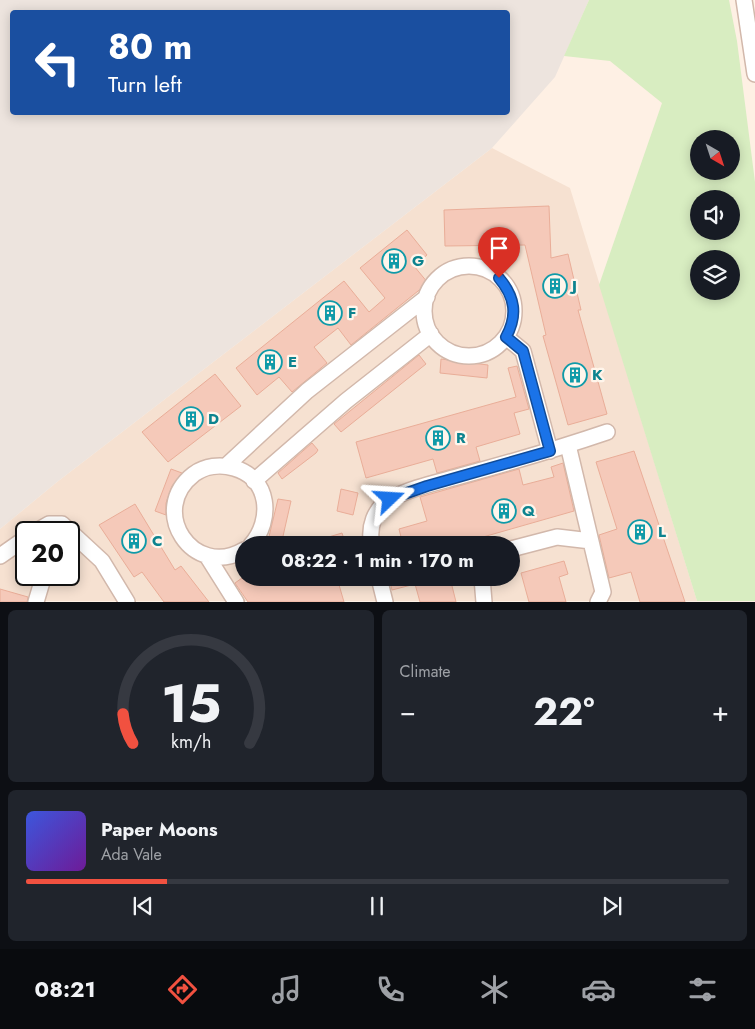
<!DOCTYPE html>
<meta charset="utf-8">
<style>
:root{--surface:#171b24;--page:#20242c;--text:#f1f3f6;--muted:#9ea1a6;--line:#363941;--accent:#f15140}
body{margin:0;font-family:Jost,sans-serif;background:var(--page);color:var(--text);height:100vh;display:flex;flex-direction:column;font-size:19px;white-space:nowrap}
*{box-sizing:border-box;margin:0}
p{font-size:16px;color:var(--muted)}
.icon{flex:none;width:28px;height:28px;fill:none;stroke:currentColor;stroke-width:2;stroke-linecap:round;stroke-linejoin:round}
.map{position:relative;height:602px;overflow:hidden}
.side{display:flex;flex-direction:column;gap:8px;padding:8px;background:#0d0f14;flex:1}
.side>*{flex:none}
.banner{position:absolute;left:10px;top:10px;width:500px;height:105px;border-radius:5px;box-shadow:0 2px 12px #0003;background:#1a4fa0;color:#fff;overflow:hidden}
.needle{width:32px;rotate:141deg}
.fabs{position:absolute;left:690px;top:130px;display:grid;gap:10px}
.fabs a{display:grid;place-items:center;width:50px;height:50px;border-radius:50%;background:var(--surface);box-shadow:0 2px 12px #0003;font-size:25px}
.speed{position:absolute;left:15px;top:521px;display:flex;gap:10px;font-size:25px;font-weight:700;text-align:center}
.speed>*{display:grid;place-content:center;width:65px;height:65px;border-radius:50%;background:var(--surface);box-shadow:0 2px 12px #0003;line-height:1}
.speed .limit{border:2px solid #111;border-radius:8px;background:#fff;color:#111}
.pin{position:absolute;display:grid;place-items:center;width:42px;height:42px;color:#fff;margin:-51px -21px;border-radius:50% 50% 50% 0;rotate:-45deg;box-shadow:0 0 5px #0007}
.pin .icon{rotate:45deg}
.me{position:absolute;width:55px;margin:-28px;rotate:70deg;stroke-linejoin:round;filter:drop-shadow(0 0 4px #0008)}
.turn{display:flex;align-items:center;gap:18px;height:105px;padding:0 15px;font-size:22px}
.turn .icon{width:65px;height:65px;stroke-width:2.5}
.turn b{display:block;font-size:35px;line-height:42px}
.big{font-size:38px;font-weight:700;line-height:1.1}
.side .tile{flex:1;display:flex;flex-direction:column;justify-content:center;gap:8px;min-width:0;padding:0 18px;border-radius:8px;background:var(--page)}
.side .dial{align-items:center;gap:0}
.dial svg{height:130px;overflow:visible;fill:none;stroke:var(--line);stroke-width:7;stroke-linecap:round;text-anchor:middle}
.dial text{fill:var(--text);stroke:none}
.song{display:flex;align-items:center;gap:15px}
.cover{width:60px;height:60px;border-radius:8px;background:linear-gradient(135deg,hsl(230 70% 55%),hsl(280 70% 35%))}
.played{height:5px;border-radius:2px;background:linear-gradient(90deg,var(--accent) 20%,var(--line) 20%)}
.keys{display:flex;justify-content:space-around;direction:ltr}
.heat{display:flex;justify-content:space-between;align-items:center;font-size:28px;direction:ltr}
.side .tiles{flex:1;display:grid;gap:8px;grid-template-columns:1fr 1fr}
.tile:last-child{grid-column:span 2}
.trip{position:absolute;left:235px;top:536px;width:285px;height:50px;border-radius:25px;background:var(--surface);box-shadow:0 2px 12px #0003;font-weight:700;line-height:50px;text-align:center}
.dock{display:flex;height:80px;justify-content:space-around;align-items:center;background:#090b0e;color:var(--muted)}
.dock .icon{width:35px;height:35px}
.dock .selected{color:var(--accent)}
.dock b{font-size:22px;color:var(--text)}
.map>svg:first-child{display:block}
.residential{fill:#f6e1d1;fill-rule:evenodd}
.industrial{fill:#ede4de;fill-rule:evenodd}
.green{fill:#d8edc1;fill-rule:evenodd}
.building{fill:#f5c9b9;stroke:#e9ad98}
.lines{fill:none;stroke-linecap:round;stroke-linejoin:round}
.minor-casing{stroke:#d2b8ab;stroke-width:18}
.minor{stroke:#fff;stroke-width:15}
.route-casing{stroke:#114b97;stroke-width:12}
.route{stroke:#1a73e8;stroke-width:9}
.labels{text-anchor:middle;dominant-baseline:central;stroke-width:4.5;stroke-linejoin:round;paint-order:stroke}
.culture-label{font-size:15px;font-weight:bold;fill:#0d838f;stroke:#fff5eb;text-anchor:start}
</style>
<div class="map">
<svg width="755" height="602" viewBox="0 0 755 602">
<rect width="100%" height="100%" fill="#fef0e4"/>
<path class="residential" d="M492,148l78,40 127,413h-697v-72l57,-47zM26,532h43v43h-43zM244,545h267v33h-267z"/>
<path class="industrial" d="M0,0h589l-34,77 -63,71 -435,334 -57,47zM12,12h496v100h-496z"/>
<path class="green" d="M589,0h140l8,41 18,141v419h-58l-98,-316 63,-182 -52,-42 -46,-5zM699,139h32v32h-32zM699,199h32v32h-32zM699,259h32v32h-32z"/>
<path class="building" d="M549,206l2,52 17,-4 13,56h-3l29,104 -39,11 -25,-89 3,-1 -21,-90 -80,1 -1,-36z
M407,230l20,25 -13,11 14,17 -77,62 -13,-17 -24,19 13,16 -35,29 -13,-15 -22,18 -21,-27 108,-87 25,31 16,-14 -25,-30z
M419,355l7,9 -85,68 -7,-8z
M441,359l47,6 -1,13 -47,-5z
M517,366l12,43 -15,4 6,21 -44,13 4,14 -43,12 -4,-14 -67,19 -10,-36 160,-45 -8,-29z
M215,374l26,32 -73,56 -26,-30z
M312,443l6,7 -2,3 -34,26 -4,-6z
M634,451l51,151h-45l-9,-30 -22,6 -10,-43 18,-6 -21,-67z
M563,463l11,48 -119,34h-52l-4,-16 28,-8 -7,-24 99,-28 4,16 31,-8 -3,-10z
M171,469l11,4 -10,13 -6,17v12l-11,-4z
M341,489l17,4 -5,22 -16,-4z
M278,499l13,2 -10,44h-14z
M135,504l40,66 6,-4 28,36h-45l-22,-30 -8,5 -35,-52z
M342,533l4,12h-34v-3z
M564,561l4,13 -9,3 7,25h-37l-8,-29z
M242,578h95l7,24h-96l-13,-19z
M389,578h61l6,24h-36l-5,-18 -23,6z
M0,589l28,8 -1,5h-27z"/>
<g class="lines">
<g class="minor-casing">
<path id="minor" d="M744,0l11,74
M424 311a45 45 0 1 1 90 0a45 45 0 1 1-90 0Z
M506,337l17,14 27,100
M568,445l35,147 -5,10
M226,466l81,-75 120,-94
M254,481l92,-80 85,-67
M35,532l14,-8h13l40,37 25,41
M372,545c-4,-17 2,-37 19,-46 21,-12 49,-17 73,-24 48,-13 96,-27 143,-43
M511,549l46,-12 34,4
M244,550c-51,30 -97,-40 -50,-76 11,-8 26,-10 40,-6 36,10 39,52 17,77
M0,556l26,-18
M207,556l29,46
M379,578l6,24
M482,578l2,24
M36,602l8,-27"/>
</g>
<use href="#minor" class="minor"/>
</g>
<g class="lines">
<g class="route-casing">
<path id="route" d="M390,499l37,-13 123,-35 -27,-100 -17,-14c12,-22 9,-40 -7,-59"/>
</g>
<use href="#route" class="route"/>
</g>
<defs>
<g id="building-ring" transform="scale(1.25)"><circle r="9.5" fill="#fff5eb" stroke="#0f9aa8" stroke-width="1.5"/><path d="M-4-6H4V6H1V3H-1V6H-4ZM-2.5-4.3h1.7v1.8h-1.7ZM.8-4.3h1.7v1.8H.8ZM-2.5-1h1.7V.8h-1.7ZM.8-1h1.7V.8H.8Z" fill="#0f9aa8"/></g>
</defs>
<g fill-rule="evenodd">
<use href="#building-ring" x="394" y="261"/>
<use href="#building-ring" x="555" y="286"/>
<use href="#building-ring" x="330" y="313"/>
<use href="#building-ring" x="270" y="362"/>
<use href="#building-ring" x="575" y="375"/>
<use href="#building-ring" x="191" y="419"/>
<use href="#building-ring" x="438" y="438"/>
<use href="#building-ring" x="504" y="511"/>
<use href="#building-ring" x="640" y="532"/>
<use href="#building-ring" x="134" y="541"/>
</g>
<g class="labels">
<g class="culture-label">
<text x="412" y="261">G</text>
<text x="572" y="286">J</text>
<text x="348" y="313">F</text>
<text x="288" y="362">E</text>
<text x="592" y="375">K</text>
<text x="208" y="419">D</text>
<text x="456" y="438">R</text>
<text x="522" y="511">Q</text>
<text x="658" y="532">L</text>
<text x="152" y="541">C</text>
</g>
</g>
</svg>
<div class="fabs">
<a><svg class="needle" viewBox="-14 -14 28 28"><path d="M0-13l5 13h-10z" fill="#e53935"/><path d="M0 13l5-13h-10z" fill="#9ea1a6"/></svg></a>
<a><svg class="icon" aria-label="sound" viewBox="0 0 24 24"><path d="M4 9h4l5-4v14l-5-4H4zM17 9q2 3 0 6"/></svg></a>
<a><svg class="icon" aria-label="layers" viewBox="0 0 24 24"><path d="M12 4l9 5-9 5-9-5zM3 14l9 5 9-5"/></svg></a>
</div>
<div class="speed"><div class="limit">20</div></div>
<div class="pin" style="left:499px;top:278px;background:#d93025"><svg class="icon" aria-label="arrive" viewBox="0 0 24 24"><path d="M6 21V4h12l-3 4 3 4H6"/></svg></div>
<svg class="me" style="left:390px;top:499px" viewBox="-20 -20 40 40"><path d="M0-17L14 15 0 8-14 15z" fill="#1a73e8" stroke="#fff" stroke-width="4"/></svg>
<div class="trip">08:22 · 1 min · 170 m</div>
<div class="banner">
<div class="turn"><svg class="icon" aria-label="left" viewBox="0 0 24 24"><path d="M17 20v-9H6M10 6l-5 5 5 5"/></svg><div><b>80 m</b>Turn left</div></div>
</div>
</div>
<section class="side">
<div class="tiles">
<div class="tile dial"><svg viewBox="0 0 100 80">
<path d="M14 69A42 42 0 1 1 86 69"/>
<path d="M14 69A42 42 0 0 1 8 51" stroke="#f15140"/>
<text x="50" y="56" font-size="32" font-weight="700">15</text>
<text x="50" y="72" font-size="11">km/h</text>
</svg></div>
<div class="tile"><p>Climate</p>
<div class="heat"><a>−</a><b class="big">22°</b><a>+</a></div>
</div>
<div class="tile">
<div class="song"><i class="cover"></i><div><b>Paper Moons</b><p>Ada Vale</p></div></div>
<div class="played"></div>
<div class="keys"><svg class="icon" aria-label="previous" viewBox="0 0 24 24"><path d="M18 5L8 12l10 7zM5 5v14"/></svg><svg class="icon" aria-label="pause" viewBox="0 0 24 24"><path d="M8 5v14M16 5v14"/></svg><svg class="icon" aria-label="next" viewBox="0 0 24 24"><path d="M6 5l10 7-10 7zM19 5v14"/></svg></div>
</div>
</div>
</section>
<nav class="dock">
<b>08:21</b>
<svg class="icon selected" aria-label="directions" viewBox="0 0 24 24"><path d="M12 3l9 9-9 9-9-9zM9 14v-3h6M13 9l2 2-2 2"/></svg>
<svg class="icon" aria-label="music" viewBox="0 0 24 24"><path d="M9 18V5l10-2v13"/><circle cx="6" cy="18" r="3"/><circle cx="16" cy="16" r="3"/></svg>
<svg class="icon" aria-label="phone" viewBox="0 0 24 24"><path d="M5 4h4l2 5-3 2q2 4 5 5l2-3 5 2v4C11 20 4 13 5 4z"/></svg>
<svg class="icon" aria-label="climate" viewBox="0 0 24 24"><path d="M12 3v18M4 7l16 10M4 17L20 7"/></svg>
<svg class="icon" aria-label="car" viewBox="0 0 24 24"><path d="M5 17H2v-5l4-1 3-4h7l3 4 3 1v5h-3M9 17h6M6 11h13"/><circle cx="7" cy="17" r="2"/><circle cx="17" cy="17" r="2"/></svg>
<svg class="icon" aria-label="filters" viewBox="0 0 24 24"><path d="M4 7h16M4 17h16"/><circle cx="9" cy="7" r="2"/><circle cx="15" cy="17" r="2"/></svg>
</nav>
